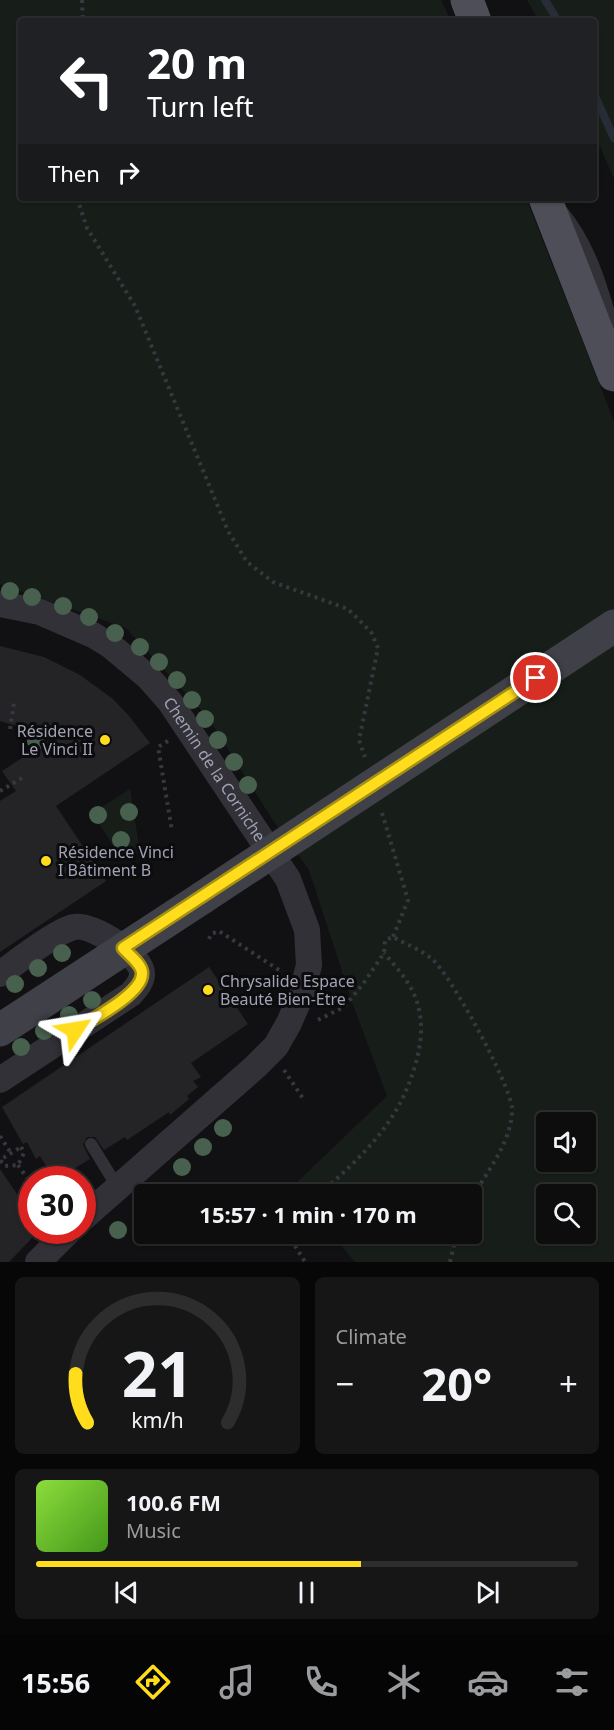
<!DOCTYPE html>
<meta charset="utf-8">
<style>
:root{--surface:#0d0d0e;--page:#161617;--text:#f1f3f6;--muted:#9a9c9e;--line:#2d2d2e;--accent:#ffdd1c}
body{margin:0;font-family:"Noto Sans",sans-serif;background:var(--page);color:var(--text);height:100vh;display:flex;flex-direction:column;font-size:22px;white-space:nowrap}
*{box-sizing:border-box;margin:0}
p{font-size:20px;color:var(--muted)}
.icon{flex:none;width:33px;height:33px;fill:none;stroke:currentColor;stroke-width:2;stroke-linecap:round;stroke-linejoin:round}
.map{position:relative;height:1262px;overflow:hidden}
.details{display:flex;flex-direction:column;gap:15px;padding:15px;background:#070708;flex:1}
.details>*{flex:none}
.top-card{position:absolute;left:18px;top:18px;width:579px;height:183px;border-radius:6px;box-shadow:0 2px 4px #0004,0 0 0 2px var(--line);background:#202124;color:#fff;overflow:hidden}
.tools{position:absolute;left:536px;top:1112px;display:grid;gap:12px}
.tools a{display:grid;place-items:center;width:60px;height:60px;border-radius:6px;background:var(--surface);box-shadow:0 2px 4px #0004,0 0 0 2px var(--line);font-size:30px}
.speed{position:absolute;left:18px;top:1166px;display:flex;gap:12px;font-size:30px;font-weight:700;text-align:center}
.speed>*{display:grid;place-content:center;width:78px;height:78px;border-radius:50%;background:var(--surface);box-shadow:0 2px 4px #0004,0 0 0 2px var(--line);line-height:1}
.speed .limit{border:9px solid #d22;background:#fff;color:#111}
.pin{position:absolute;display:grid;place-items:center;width:51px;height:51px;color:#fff;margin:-26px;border:3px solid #fff;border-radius:50%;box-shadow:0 2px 6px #0007}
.me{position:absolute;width:66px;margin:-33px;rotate:57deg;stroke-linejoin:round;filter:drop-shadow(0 0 4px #0008)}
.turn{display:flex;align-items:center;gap:21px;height:126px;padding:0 30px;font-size:27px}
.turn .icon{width:78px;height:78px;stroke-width:2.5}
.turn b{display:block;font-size:42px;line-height:51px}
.then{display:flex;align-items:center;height:57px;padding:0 30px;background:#0003;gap:12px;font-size:22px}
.big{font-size:45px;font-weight:700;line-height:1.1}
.details .widget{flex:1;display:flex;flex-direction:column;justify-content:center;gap:9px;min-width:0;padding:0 21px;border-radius:9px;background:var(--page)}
.details .dial{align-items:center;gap:0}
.dial svg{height:156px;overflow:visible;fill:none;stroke:var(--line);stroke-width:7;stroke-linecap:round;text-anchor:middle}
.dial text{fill:var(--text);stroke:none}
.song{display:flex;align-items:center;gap:18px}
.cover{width:72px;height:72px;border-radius:9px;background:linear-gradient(135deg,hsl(90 70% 55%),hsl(100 70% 35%))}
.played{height:6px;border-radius:3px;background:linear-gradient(90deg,var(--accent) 60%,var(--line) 60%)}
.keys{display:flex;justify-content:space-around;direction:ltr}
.heat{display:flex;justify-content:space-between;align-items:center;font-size:33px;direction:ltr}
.details .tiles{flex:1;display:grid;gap:15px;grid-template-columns:1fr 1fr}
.widget:last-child{grid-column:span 2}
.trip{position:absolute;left:134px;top:1184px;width:348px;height:60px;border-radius:6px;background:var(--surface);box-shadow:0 2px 4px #0004,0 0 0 2px var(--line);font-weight:700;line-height:60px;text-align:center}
.tab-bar{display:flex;height:96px;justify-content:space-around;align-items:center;background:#050506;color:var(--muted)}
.tab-bar .icon{width:42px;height:42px}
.tab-bar .selected{color:var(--accent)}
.tab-bar b{font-size:27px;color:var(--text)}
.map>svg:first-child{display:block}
.green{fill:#171e19;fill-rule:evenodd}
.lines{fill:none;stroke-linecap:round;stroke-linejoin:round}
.stream{stroke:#262d37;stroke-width:8}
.building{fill:#242427}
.path{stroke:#37383f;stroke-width:4;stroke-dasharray:3 4.5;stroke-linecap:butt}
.lane{stroke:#323138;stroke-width:12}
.street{stroke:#323138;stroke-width:26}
.secondary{stroke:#3f4048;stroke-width:33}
.primary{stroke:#4d4e57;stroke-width:33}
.secondary-bridge{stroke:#3f4048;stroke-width:33}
.tree{fill:#48614f}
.route-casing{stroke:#a69012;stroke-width:15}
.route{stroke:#ffdd1c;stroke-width:10}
.poi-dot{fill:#ffdd1c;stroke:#0c0c0e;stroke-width:2}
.labels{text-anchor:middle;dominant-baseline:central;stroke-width:6;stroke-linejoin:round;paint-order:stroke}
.poi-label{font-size:16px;fill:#a1a3b5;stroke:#0c0c0e;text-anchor:start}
.street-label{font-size:16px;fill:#a1a3b5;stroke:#0c0c0e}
</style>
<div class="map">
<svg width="614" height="1262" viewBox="0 0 614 1262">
<rect width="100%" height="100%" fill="#111113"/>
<path class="green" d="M0,0h441l10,21h-430v177h505l88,223v841h-259l-24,-29h140v-39h-174l-5,-7 95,-91 -35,-94 -43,-132 -37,-51 -63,-100 -83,-91 -126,-44zM546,1122h39v39h-39zM546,1194h39v39h-39z
M527,0h87v179l-20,-46v-112h-55z
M130,789l10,63 -16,10 -32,-49z"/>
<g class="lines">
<path class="stream" d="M545,0l13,21
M594,94l20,44"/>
</g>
<path class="building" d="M0,646l44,11 36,18 33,24 16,17 21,27 -94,63 50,75 -106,71v-151l16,-10 -14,-20 52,-34 -54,-16z
M209,967l39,57 -57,39 10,14 -8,4 5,6 -11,9 2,3 -19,16 -1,-3 -42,28 -2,-3 -21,13 -9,-13h-8l-4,8 7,14 -33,20h-3l-14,-23 -4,3 -9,-17 -4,2 -21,-37z
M0,1169l32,47v22l-23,24h-9z"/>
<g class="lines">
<path class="path" d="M82,0l1,21
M77,198l10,30 48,78 93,225 19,31 26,20 75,27 23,23 7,16 -19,92 6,17
M10,729l4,-26
M168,741l-10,6 14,84
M0,791l22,-13
M382,813l26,87 -15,37
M209,939l2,-5 8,-3 63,41
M318,1020l26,-13 19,-23 21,-31 1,-13 8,-3c13,7 28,13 39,22 19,16 78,125 80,149 1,32 -25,64 -41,91
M284,1070l20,30
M0,1136l11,17
M21,1147l3,6 -6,12 -13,1 -5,-6z
M18,1165l14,20
M320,1194c43,-39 78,-70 95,-128 6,-20 9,-43 2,-64 -6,-19 -20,-34 -33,-49
M22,1202l10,-6
M287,1233l18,29
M450,1262l7,-29"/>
<path class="lane" d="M562,211c29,35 40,77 52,119
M91,1144l27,44"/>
<g class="street">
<path id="s1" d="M0,604l40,8 53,23 18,11 37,31 22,25 118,177 19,51 2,35 -7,28 -13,30 -13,23 -21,21 -173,152"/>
<path d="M0,974c17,-12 56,-43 74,-47 18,-4 69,29 68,47 0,8 -6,14 -11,20l-131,86"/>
<path d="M38,1262l32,-32"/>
</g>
<path class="secondary" d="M0,1030l202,-132"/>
<path class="primary" d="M467,0l8,21
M545,198l69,177"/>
<path class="secondary-bridge" d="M202,898l412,-272"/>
</g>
<g class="tree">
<circle cx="10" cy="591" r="9"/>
<circle cx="32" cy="597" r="9"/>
<circle cx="63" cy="606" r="9"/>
<circle cx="89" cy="617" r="9"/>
<circle cx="115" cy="633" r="9"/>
<circle cx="140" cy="647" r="9"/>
<circle cx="159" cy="662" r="9"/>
<circle cx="177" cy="680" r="9"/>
<circle cx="192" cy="700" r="9"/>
<circle cx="205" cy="719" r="9"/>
<circle cx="218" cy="740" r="9"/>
<circle cx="36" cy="741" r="9"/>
<circle cx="234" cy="762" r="9"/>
<circle cx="248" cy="785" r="9"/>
<circle cx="129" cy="812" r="9"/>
<circle cx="98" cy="815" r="9"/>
<circle cx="121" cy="840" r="9"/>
<circle cx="62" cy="953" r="9"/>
<circle cx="38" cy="968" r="9"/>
<circle cx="15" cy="984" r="9"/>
<circle cx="92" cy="1000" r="9"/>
<circle cx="69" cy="1015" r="9"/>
<circle cx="44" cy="1031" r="9"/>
<circle cx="21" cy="1047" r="9"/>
<circle cx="223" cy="1128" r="9"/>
<circle cx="203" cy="1147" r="9"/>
<circle cx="182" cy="1167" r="9"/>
<circle cx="118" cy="1230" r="9"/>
</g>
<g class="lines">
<g class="route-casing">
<path id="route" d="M75,1030c16,-10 67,-36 67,-56 1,-9 -13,-19 -19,-26l413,-270"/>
</g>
<use href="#route" class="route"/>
</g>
<g class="poi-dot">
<circle cx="105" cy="740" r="6"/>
<circle cx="46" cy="861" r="6"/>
<circle cx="208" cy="990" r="6"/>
</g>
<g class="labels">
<g class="poi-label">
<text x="93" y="731" text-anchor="end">Résidence<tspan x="93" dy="18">Le Vinci II</tspan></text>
<text x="58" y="852">Résidence Vinci<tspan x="58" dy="18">I Bâtiment B</tspan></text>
<text x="220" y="981">Chrysalide Espace<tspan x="220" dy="18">Beauté Bien-Etre</tspan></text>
</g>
<g class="street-label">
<text stroke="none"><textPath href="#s1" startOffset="282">Chemin de la Corniche</textPath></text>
</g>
</g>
</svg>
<div class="tools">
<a><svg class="icon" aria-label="sound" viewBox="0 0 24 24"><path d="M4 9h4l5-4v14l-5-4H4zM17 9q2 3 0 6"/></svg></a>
<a><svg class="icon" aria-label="search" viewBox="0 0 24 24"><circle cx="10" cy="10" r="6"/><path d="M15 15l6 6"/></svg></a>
</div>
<div class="speed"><div class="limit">30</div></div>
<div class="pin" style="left:536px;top:678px;background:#d93025"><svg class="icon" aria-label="arrive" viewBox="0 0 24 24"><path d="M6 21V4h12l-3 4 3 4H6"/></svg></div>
<svg class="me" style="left:75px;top:1030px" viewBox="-20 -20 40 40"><path d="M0-17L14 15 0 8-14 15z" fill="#ffdd1c" stroke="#fff" stroke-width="4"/></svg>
<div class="trip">15:57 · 1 min · 170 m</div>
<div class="top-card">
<div class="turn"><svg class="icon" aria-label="left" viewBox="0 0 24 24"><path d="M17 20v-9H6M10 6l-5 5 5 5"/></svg><div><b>20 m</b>Turn left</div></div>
<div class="then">Then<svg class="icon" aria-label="right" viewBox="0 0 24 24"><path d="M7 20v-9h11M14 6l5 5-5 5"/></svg></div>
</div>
</div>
<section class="details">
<div class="tiles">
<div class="widget dial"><svg viewBox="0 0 100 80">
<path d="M14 69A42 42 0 1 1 86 69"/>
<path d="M14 69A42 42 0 0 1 8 44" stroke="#ffdd1c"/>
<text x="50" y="56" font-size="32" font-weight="700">21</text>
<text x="50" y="72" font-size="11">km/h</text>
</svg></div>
<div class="widget"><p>Climate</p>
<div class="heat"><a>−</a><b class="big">20°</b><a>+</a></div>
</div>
<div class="widget">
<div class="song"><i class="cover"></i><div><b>100.6 FM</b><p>Music</p></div></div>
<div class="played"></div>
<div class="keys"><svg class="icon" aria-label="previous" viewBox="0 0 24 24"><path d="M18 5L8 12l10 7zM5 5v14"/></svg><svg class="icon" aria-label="pause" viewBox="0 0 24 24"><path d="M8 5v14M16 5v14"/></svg><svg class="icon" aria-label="next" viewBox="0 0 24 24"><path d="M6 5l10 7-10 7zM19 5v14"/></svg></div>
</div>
</div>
</section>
<nav class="tab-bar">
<b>15:56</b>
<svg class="icon selected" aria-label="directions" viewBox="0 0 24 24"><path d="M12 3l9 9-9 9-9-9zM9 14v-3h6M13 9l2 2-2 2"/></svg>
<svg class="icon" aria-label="music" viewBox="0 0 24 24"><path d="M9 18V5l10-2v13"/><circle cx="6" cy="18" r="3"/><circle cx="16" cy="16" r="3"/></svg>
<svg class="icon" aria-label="phone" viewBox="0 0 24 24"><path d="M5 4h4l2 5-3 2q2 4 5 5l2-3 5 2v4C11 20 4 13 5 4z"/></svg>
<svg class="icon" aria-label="climate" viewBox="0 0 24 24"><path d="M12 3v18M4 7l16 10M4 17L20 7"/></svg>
<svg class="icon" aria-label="car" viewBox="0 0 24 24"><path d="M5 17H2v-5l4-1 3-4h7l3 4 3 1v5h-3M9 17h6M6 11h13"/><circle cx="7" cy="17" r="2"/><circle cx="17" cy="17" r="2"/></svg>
<svg class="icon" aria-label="filters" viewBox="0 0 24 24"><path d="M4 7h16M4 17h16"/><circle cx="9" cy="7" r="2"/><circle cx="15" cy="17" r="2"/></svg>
</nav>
